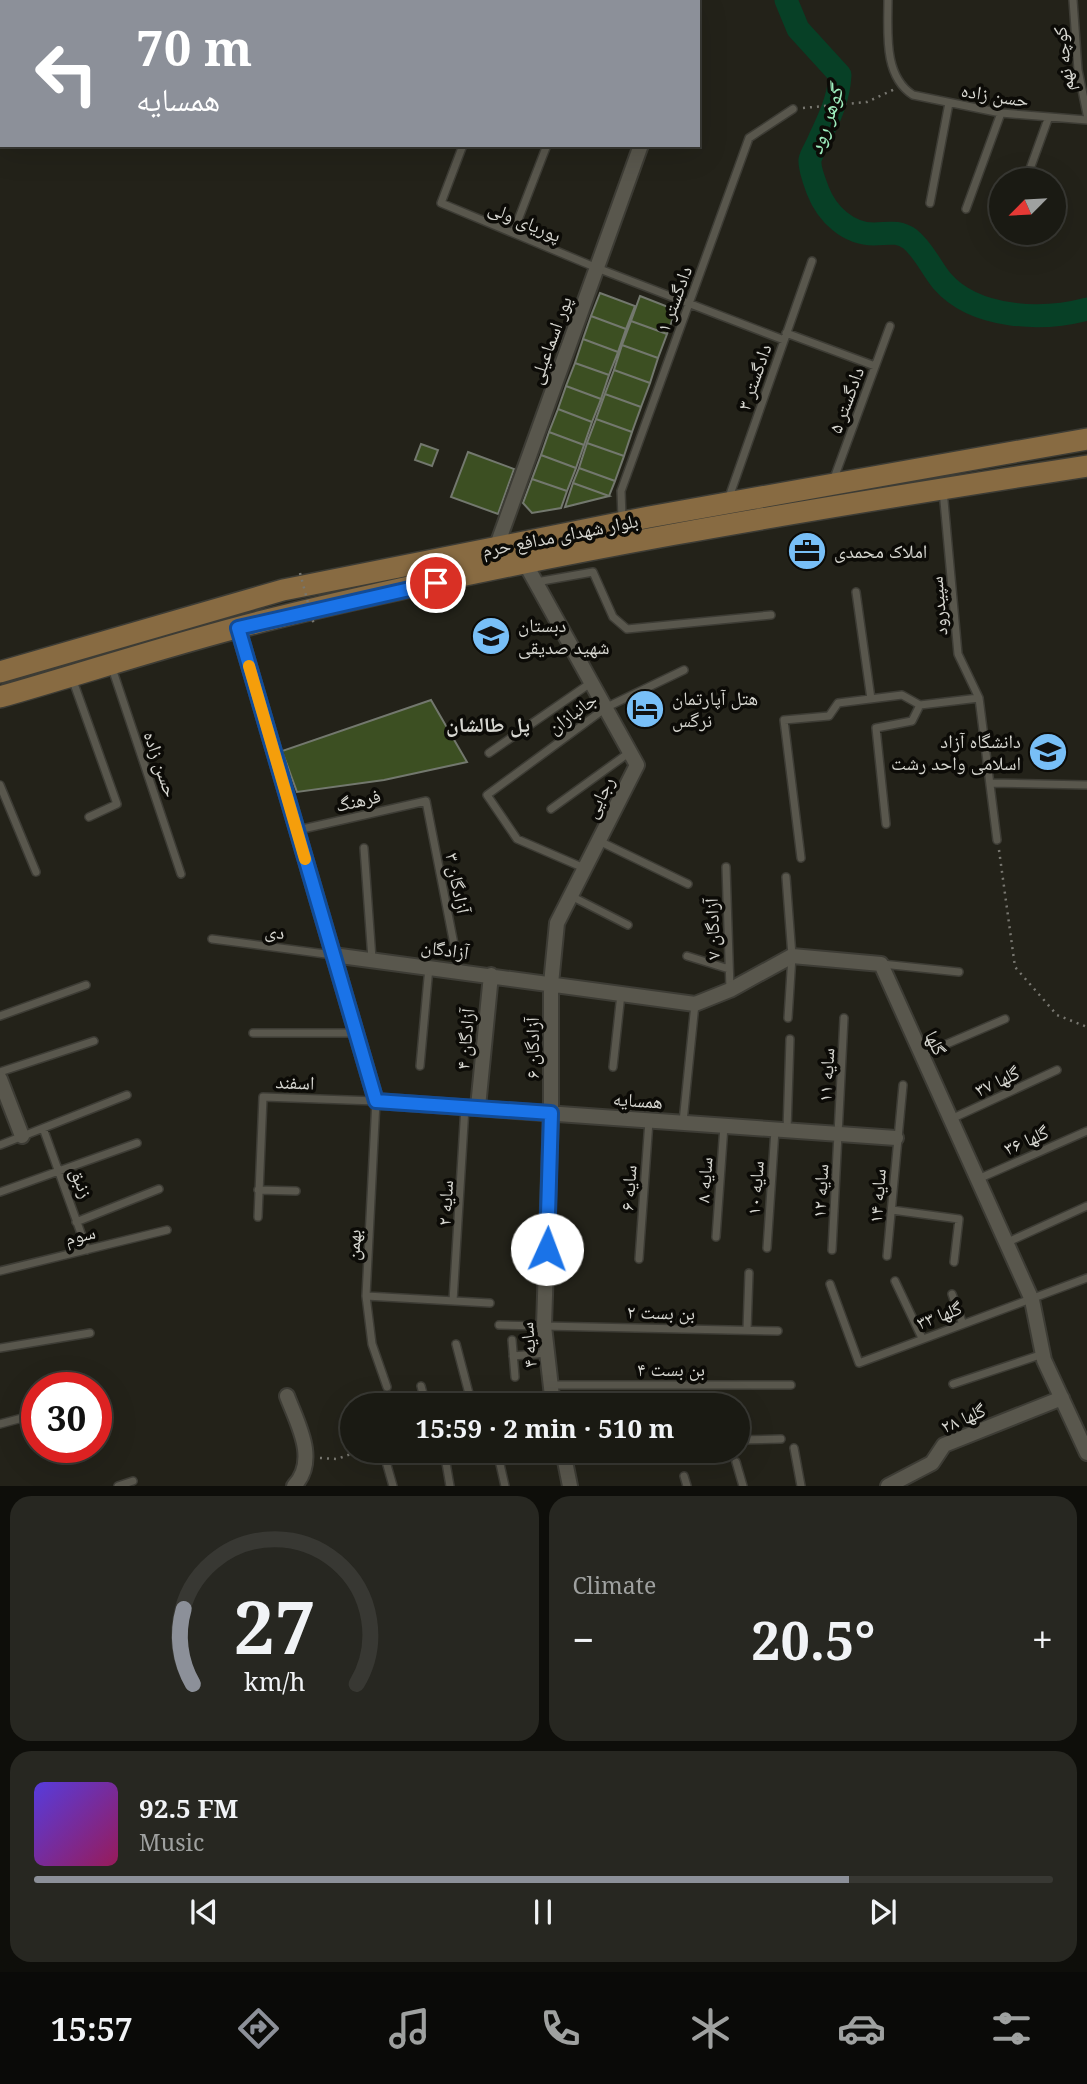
<!DOCTYPE html>
<meta charset="utf-8">
<style>
:root{--surface:#1a1a13;--page:#272721;--text:#f1f3f6;--muted:#9fa1a0;--line:#383833;--accent:#8c9099}
body{margin:0;font-family:"Noto Serif","Noto Naskh Arabic",serif;background:var(--page);color:var(--text);height:100vh;display:flex;flex-direction:column;font-size:26px;white-space:nowrap}
*{box-sizing:border-box;margin:0}
p{font-size:23px;color:var(--muted)}
.icon{flex:none;width:38px;height:38px;fill:none;stroke:currentColor;stroke-width:2;stroke-linecap:round;stroke-linejoin:round}
.map{position:relative;height:1486px;overflow:hidden}
.sheet{display:flex;flex-direction:column;gap:10px;padding:10px;background:#0e0e0a;flex:1}
.sheet>*{flex:none}
.banner{position:absolute;left:0px;top:0px;width:700px;height:147px;box-shadow:0 7px 28px #0002,0 0 0 2px var(--line);background:#8c9099;color:#fff;overflow:hidden}
.needle{width:46px;rotate:246deg}
.fabs{position:absolute;left:989px;top:168px;display:grid;gap:14px}
.fabs a{display:grid;place-items:center;width:77px;height:77px;border-radius:50%;background:var(--surface);box-shadow:0 7px 28px #0002,0 0 0 2px var(--line);font-size:35px}
.speed{position:absolute;left:21px;top:1372px;display:flex;gap:14px;font-size:35px;font-weight:700;text-align:center}
.speed>*{display:grid;place-content:center;width:91px;height:91px;border-radius:50%;background:var(--surface);box-shadow:0 7px 28px #0002,0 0 0 2px var(--line);line-height:1}
.speed .limit{border:10px solid #d22;background:#fff;color:#111}
.pin{position:absolute;display:grid;place-items:center;width:60px;height:60px;color:#fff;margin:-30px;border:4px solid #fff;border-radius:50%;box-shadow:0 2px 7px #0007}
.me{position:absolute;width:77px;margin:-38px;rotate:2deg;stroke-linejoin:round;filter:drop-shadow(0 0 5px #0008)}
.turn{display:flex;align-items:center;gap:24px;height:147px;padding:0 21px;font-size:32px}
.turn .icon{width:91px;height:91px;stroke-width:2.5}
.turn b{display:block;font-size:49px;line-height:60px}
.big{font-size:52px;font-weight:700;line-height:1.1}
.sheet .tile{flex:1;display:flex;flex-direction:column;justify-content:center;gap:10px;min-width:0;padding:0 24px;border-radius:21px;background:var(--page)}
.sheet .dial{align-items:center;gap:0}
.dial svg{height:182px;overflow:visible;fill:none;stroke:var(--line);stroke-width:7;stroke-linecap:round;text-anchor:middle}
.dial text{fill:var(--text);stroke:none}
.song{display:flex;align-items:center;gap:21px}
.cover{width:84px;height:84px;border-radius:10px;background:linear-gradient(135deg,hsl(250 70% 55%),hsl(330 70% 35%))}
.played{height:7px;border-radius:4px;background:linear-gradient(90deg,var(--accent) 80%,var(--line) 80%)}
.keys{display:flex;justify-content:space-around;direction:ltr}
.heat{display:flex;justify-content:space-between;align-items:center;font-size:38px;direction:ltr}
.sheet .tiles{flex:1;display:grid;gap:10px;grid-template-columns:1fr 1fr}
.tile:last-child{grid-column:span 2}
.trip{position:absolute;left:340px;top:1393px;width:410px;height:70px;border-radius:35px;background:var(--surface);box-shadow:0 7px 28px #0002,0 0 0 2px var(--line);font-weight:700;line-height:70px;text-align:center}
.menu{display:flex;height:112px;justify-content:space-around;align-items:center;background:#0a0a08;color:var(--muted)}
.menu .icon{width:49px;height:49px}
.menu .current{color:var(--accent)}
.menu b{font-size:32px;color:var(--text)}
.map>svg:first-child{display:block}
.lines{fill:none;stroke-linecap:round;stroke-linejoin:round}
.river{stroke:#074026;stroke-width:23}
.building{fill:#3c4f22;stroke:#73786e;stroke-width:2}
.lane-casing{stroke:#3d3c35;stroke-width:10}
.street-casing{stroke:#3d3c35;stroke-width:18}
.primary-casing{stroke:#3d3c35;stroke-width:24}
.path{stroke:#787770;stroke-width:2.5;stroke-dasharray:2 5;stroke-linecap:butt}
.lane{stroke:#59574d;stroke-width:7}
.street{stroke:#59574d;stroke-width:14}
.primary{stroke:#886b42;stroke-width:21}
.path-bridge{stroke:#787770;stroke-width:2.5;stroke-dasharray:2 5;stroke-linecap:butt}
.route-casing{stroke:#114b97;stroke-width:18}
.route{stroke:#1a73e8;stroke-width:12}
.slow{stroke:#f59e0b;stroke-width:12}
.labels{text-anchor:middle;dominant-baseline:central;stroke-width:7;stroke-linejoin:round;paint-order:stroke}
.street-label{font-size:19px;fill:#d7d7d1;stroke:#0c0b07}
.poi-label{font-size:19px;fill:#d7d7d1;stroke:#0c0b07;text-anchor:start}
.water-label{font-size:21px;font-style:italic;fill:#9eeebe;stroke:#0c0b07}
.neighbourhood-label{font-size:21px;font-weight:bold;fill:#d7d7d1;stroke:#0c0b07}
</style>
<div class="map">
<svg width="1087" height="1486" viewBox="0 0 1087 1486">
<rect width="100%" height="100%" fill="#232219"/>
<g class="lines">
<path class="river" d="M786,0l12,29 42,46c-1,23 -11,44 -21,65 -2,6 -8,14 -9,20 -1,8 5,23 8,31 9,23 30,43 56,43 13,0 24,-4 36,5 14,11 21,29 32,42 33,38 100,40 145,28"/>
</g>
<path class="building" d="M600,293l35,13 -9,23 -35,-13z
M640,296l36,14 -9,24 -36,-13z
M591,316l35,13 -8,23 -35,-13z
M631,321l36,13 -9,24 -36,-13z
M583,339l35,13 -9,23 -34,-12z
M622,345l36,13 -8,25 -36,-13z
M575,363l34,12 -8,24 -35,-13z
M614,370l36,13 -9,24 -36,-13z
M566,386l35,13 -9,23 -34,-13z
M605,394l36,13 -9,25 -36,-13z
M558,409l34,13 -8,23 -35,-13z
M596,419l36,13 -8,24 -37,-13z
M549,432l35,13 -8,23 -35,-13z
M587,443l37,13 -9,25 -36,-13z
M421,444l17,6 -6,16 -17,-6z
M468,452l46,17 -16,45 -47,-17z
M541,455l35,13 -9,23 -35,-12z
M579,468l36,13 -6,15 -36,-13z
M532,479l35,12 -6,17 -29,5 -9,-10z
M573,483l36,13 -44,11z
M431,700l36,62 -83,18 -87,12 -15,-41z"/>
<g class="lines">
<g class="lane-casing">
<path id="lane" d="M888,0c0,32 -5,76 25,95l88,18 86,7
M1073,0l5,70 9,44
M463,145l-22,58 156,65 187,72
M1026,180l22,-61
M930,203l19,-100
M966,209l35,-96
M513,233l34,-88
M786,333l89,33
M833,481l57,-155
M943,490l15,164 21,44 18,142
M728,500l84,-239
M622,518l-1,-27 128,-353 44,-29
M536,582l57,-10 20,45 14,12 144,-14
M856,592l15,107
M111,665l70,209
M72,678l45,126 -28,13
M920,705l59,-7
M489,753l103,-71
M990,783l97,2
M0,785l36,87
M551,809l79,-57
M886,824l-10,-96 36,-7 8,-16
M298,830l128,-29 33,169
M599,841l89,43
M364,848l8,111
M801,858l-17,-138 45,-4 9,-13 64,-8 18,10
M726,867l4,122
M584,868l-67,-29 -30,-44 120,-88 77,-37
M786,877l6,79 -4,62
M571,896l57,29
M212,939l121,16
M687,956l42,13
M882,964l77,8
M0,1016l86,-31
M253,1033h105
M921,1055l84,-36
M420,1066l9,-99
M613,1067l8,-73
M0,1072l94,-31
M951,1119l106,-49
M683,1122l12,-118
M43,1128l44,122
M787,1130l3,-91
M0,1145l127,-50
M978,1179l109,-48
M258,1190l38,1
M0,1192l137,-49
M892,1210l67,9 -5,43
M258,1217l5,-120 113,4 -10,195 6,48 15,43
M76,1222l83,-33
M716,1237l8,-111
M1008,1242l79,-36
M767,1248l8,-118
M832,1250l12,-232
M887,1256l16,-171
M639,1259l10,-138
M0,1271l167,-41
M895,1281l27,57
M830,1284l29,79 228,-85
M952,1294l10,28
M366,1296l124,7
M453,1301l12,-194
M499,1325l279,6
M747,1330l2,-57
M512,1340l3,37
M456,1344l16,61
M0,1348l90,-15
M513,1356l34,-3
M953,1384l90,-30
M551,1385h240
M421,1386l5,19
M96,1399h3
M0,1424l37,-10
M737,1440l44,-1
M794,1448l7,38
M383,1451l10,35
M444,1451l6,35
M497,1451l8,35
M384,1456l17,-5
M736,1462l7,24
M684,1476l3,10
M118,1486l15,-5"/>
</g>
<g class="street-casing">
<path id="street" d="M693,2v-2
M496,548l145,-403
M525,563l112,202 -80,158 -6,61v129l-7,213 9,79
M238,628l138,473 520,37
M333,955l362,49 35,-14 62,-34 89,8 151,336 12,60 43,93
M0,1079l22,57
M478,1107l13,-132
M287,1396c10,27 32,64 7,90
M563,1451l7,35
M888,1486l44,-23 12,-18 118,-47"/>
</g>
<g class="primary-casing">
<path id="primary" d="M0,672l283,-82 366,-73 438,-78
M0,697c88,-25 175,-54 263,-76 271,-67 548,-112 824,-155"/>
</g>
<path class="path" d="M803,108l64,-6 28,-13
M999,850l16,117 42,48 30,12
M320,1458l17,1 22,-8"/>
<use href="#lane" class="lane"/>
<use href="#street" class="street"/>
<use href="#primary" class="primary"/>
<path class="path-bridge" d="M300,573l14,52"/>
</g>
<g class="lines">
<g class="route-casing">
<path id="route" d="M436,583l-198,45 138,473 175,12 -4,136"/>
</g>
<use href="#route" class="route"/>
<path class="slow" d="M249,666l56,193"/>
</g>
<defs>
<g id="office-disc" transform="scale(2.0125)"><circle r="9.5" fill="#78bff7" stroke="#0c0b07"/><path d="M-6-3h4V-5.5h4V-3h4V5H-6ZM-1-4.5V-3h2v-1.5ZM-6 0V1H6V0Z" fill="#111"/></g>
<g id="school-disc" transform="scale(2.0125)"><circle r="9.5" fill="#78bff7" stroke="#0c0b07"/><path d="M0-5L7-2L0 1L-7-2ZM-4 1L0 2.5L4 1V4Q0 6-4 4Z" fill="#111"/></g>
<g id="hotel-disc" transform="scale(2.0125)"><circle r="9.5" fill="#78bff7" stroke="#0c0b07"/><path d="M-6-4.5h1.5V1H6V5H4.5V3h-9V5H-6ZM-4 0a1.8 1.8 0 1 1 3.6 0ZM.5 0V-2.5h3Q6-2.5 6 0Z" fill="#111"/></g>
<g id="university-disc" transform="scale(2.0125)"><circle r="9.5" fill="#78bff7" stroke="#0c0b07"/><path d="M0-5L7-2L0 1L-7-2ZM-4 1L0 2.5L4 1V4Q0 6-4 4Z" fill="#111"/></g>
</defs>
<g fill-rule="evenodd">
<use href="#office-disc" x="807" y="551"/>
<use href="#school-disc" x="491" y="636"/>
<use href="#hotel-disc" x="645" y="709"/>
<use href="#university-disc" x="1048" y="752"/>
</g>
<g class="labels">
<g class="street-label">
<text transform="translate(1063 59) rotate(-97)">کوچه نهم</text>
<text transform="translate(995 95) rotate(9)">حسن زاده</text>
<text transform="translate(525 221) rotate(23)">پوریای ولی</text>
<text transform="translate(674 299) rotate(-70)">دادگستر ۱</text>
<text transform="translate(550 340) rotate(-70)">پور اسماعیلی</text>
<text transform="translate(754 377) rotate(-71)">دادگستر ۳</text>
<text transform="translate(846 400) rotate(-70)">دادگستر ۵</text>
<text transform="translate(560 535) rotate(-11)">بلوار شهدای مدافع حرم</text>
<text transform="translate(938 606) rotate(-95)">سپیدرود</text>
<text transform="translate(572 713) rotate(-36)">جانبازان</text>
<text transform="translate(161 764) rotate(71)">حسن زاده</text>
<text transform="translate(599 797) rotate(-63)">رجایی</text>
<text transform="translate(358 800) rotate(-13)">فرهنگ</text>
<text transform="translate(458 883) rotate(79)">آزادگان ۳</text>
<text transform="translate(712 929) rotate(-92)">آزادگان ۷</text>
<text transform="translate(275 931) rotate(8)">دی</text>
<text transform="translate(445 949) rotate(8)">آزادگان</text>
<text transform="translate(465 1039) rotate(-85)">آزادگان ۴</text>
<text transform="translate(936 1043) rotate(66)">گلها</text>
<text transform="translate(532 1048) rotate(-90)">آزادگان ۶</text>
<text transform="translate(826 1075) rotate(-87)">سایه ۱۱</text>
<text transform="translate(997 1081) rotate(-25)">گلها ۳۷</text>
<text transform="translate(295 1082) rotate(2)">اسفند</text>
<text transform="translate(638 1100) rotate(4)">همسایه</text>
<text transform="translate(1026 1140) rotate(-24)">گلها ۳۶</text>
<text transform="translate(704 1180) rotate(-86)">سایه ۸</text>
<text transform="translate(82 1183) rotate(69)">زنبق</text>
<text transform="translate(628 1188) rotate(-86)">سایه ۶</text>
<text transform="translate(755 1188) rotate(-86)">سایه ۱۰</text>
<text transform="translate(820 1191) rotate(-87)">سایه ۱۲</text>
<text transform="translate(877 1196) rotate(-86)">سایه ۱۴</text>
<text transform="translate(445 1203) rotate(-87)">سایه ۲</text>
<text transform="translate(80 1235) rotate(-14)">سوم</text>
<text transform="translate(353 1245) rotate(-87)">بهمن</text>
<text transform="translate(661 1312) rotate(1)">بن بست ۲</text>
<text transform="translate(939 1315) rotate(-21)">گلها ۳۳</text>
<text transform="translate(528 1345) rotate(-95)">سایه ۴</text>
<text x="671" y="1369">بن بست ۴</text>
<text transform="translate(963 1418) rotate(-24)">گلها ۲۸</text>
</g>
<g class="poi-label">
<text x="834" y="551">املاک محمدی</text>
<text x="518" y="625">دبستان<tspan x="518" dy="22">شهید صدیقی</tspan></text>
<text x="672" y="698">هتل آپارتمان<tspan x="672" dy="22">نرگس</tspan></text>
<text x="1021" y="741" text-anchor="end">دانشگاه آزاد<tspan x="1021" dy="22">اسلامی واحد رشت</tspan></text>
</g>
<g class="water-label">
<text transform="translate(825 120) rotate(-71)">گوهر رود</text>
</g>
<g class="neighbourhood-label">
<text x="488" y="724">پل طالشان</text>
</g>
</g>
</svg>
<div class="fabs">
<a><svg class="needle" viewBox="-14 -14 28 28"><path d="M0-13l5 13h-10z" fill="#e53935"/><path d="M0 13l5-13h-10z" fill="#9fa1a0"/></svg></a>
</div>
<div class="speed"><div class="limit">30</div></div>
<div class="pin" style="left:436px;top:583px;background:#d93025"><svg class="icon" aria-label="arrive" viewBox="0 0 24 24"><path d="M6 21V4h12l-3 4 3 4H6"/></svg></div>
<svg class="me" style="left:547px;top:1249px" viewBox="-20 -20 40 40"><circle r="19" fill="#fff"/><path d="M0-13L10 11 0 6-10 11z" fill="#1a73e8"/></svg>
<div class="trip">15:59 · 2 min · 510 m</div>
<div class="banner">
<div class="turn"><svg class="icon" aria-label="left" viewBox="0 0 24 24"><path d="M17 20v-9H6M10 6l-5 5 5 5"/></svg><div><b>70 m</b>همسایه</div></div>
</div>
</div>
<section class="sheet">
<div class="tiles">
<div class="tile dial"><svg viewBox="0 0 100 80">
<path d="M14 69A42 42 0 1 1 86 69"/>
<path d="M14 69A42 42 0 0 1 10 36" stroke="#8c9099"/>
<text x="50" y="56" font-size="32" font-weight="700">27</text>
<text x="50" y="72" font-size="11">km/h</text>
</svg></div>
<div class="tile"><p>Climate</p>
<div class="heat"><a>−</a><b class="big">20.5°</b><a>+</a></div>
</div>
<div class="tile">
<div class="song"><i class="cover"></i><div><b>92.5 FM</b><p>Music</p></div></div>
<div class="played"></div>
<div class="keys"><svg class="icon" aria-label="previous" viewBox="0 0 24 24"><path d="M18 5L8 12l10 7zM5 5v14"/></svg><svg class="icon" aria-label="pause" viewBox="0 0 24 24"><path d="M8 5v14M16 5v14"/></svg><svg class="icon" aria-label="next" viewBox="0 0 24 24"><path d="M6 5l10 7-10 7zM19 5v14"/></svg></div>
</div>
</div>
</section>
<nav class="menu">
<b>15:57</b>
<svg class="icon current" aria-label="directions" viewBox="0 0 24 24"><path d="M12 3l9 9-9 9-9-9zM9 14v-3h6M13 9l2 2-2 2"/></svg>
<svg class="icon" aria-label="music" viewBox="0 0 24 24"><path d="M9 18V5l10-2v13"/><circle cx="6" cy="18" r="3"/><circle cx="16" cy="16" r="3"/></svg>
<svg class="icon" aria-label="phone" viewBox="0 0 24 24"><path d="M5 4h4l2 5-3 2q2 4 5 5l2-3 5 2v4C11 20 4 13 5 4z"/></svg>
<svg class="icon" aria-label="climate" viewBox="0 0 24 24"><path d="M12 3v18M4 7l16 10M4 17L20 7"/></svg>
<svg class="icon" aria-label="car" viewBox="0 0 24 24"><path d="M5 17H2v-5l4-1 3-4h7l3 4 3 1v5h-3M9 17h6M6 11h13"/><circle cx="7" cy="17" r="2"/><circle cx="17" cy="17" r="2"/></svg>
<svg class="icon" aria-label="filters" viewBox="0 0 24 24"><path d="M4 7h16M4 17h16"/><circle cx="9" cy="7" r="2"/><circle cx="15" cy="17" r="2"/></svg>
</nav>
